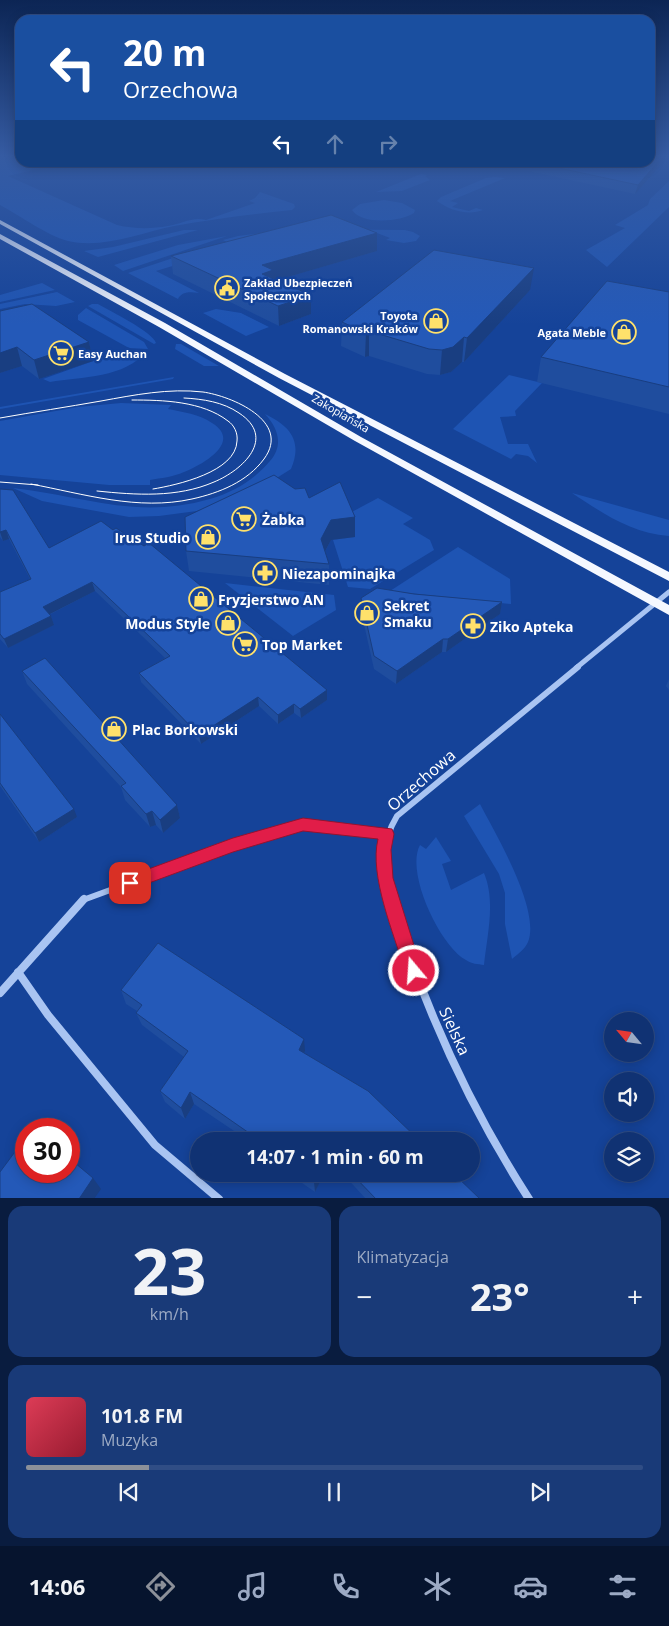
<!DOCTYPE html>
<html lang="pl">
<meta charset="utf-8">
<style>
:root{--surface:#103273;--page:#193a78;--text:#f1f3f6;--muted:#9caac4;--line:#304d85;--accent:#8c9099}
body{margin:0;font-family:"Open Sans",sans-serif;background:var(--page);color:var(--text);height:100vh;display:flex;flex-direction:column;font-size:19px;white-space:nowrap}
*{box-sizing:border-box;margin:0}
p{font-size:16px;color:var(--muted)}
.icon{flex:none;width:28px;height:28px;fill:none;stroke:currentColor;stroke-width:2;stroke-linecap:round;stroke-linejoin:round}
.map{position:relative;height:1198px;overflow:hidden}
.panel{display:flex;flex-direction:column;gap:8px;padding:8px;background:#091c3f;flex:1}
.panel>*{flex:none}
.guide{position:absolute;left:15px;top:15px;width:640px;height:152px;border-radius:15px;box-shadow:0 2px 12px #0003,0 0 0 1px var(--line);background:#1a4fa0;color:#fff;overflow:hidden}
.needle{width:32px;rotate:299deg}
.fabs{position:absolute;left:604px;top:1012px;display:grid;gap:10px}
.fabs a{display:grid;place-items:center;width:50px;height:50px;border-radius:50%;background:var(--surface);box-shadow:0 2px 12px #0003,0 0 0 1px var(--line);font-size:25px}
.speed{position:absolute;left:15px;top:1118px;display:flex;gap:10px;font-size:25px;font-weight:700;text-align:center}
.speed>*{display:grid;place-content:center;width:65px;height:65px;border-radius:50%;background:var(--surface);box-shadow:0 2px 12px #0003,0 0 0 1px var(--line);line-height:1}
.speed .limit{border:8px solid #d22;background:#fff;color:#111}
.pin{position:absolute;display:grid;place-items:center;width:42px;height:42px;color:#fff;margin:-21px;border-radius:10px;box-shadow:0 2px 8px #0006}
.me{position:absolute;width:55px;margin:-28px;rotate:342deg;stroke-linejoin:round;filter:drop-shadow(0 0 4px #0008)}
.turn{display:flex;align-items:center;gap:18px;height:105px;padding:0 25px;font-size:22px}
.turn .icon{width:65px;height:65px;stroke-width:2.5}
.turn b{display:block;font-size:35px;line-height:42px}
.lanes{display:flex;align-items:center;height:48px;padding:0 25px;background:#0003;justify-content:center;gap:25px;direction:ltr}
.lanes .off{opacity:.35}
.big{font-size:38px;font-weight:700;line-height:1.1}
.panel .tile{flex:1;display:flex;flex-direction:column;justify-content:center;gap:8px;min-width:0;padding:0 18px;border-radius:15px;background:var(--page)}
.panel .dial{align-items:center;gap:0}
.dial b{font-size:65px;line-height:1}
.song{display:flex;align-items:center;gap:15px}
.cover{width:60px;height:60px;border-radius:8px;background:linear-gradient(135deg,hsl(350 70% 55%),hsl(350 70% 35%))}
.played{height:5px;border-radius:2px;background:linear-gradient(90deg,var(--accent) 20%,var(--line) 20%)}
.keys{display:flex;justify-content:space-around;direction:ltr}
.heat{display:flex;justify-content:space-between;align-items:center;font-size:28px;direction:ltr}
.panel .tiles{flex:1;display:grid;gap:8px;grid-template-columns:1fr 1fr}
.tile:last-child{grid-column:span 2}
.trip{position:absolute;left:190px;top:1132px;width:290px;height:50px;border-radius:25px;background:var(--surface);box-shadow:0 2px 12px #0003,0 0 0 1px var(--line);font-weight:700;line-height:50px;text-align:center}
.dock{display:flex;height:80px;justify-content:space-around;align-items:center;background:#06142e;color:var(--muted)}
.dock .icon{width:35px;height:35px}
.dock .active{color:var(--accent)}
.dock b{font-size:22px;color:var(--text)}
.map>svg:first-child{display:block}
.green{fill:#1e54b3}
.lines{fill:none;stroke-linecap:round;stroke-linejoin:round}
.street-far2{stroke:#a9c4f2;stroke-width:5}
.street-far1{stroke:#a9c4f2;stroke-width:6}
.street{stroke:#a9c4f2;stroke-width:8}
.primary{fill:#f5f8ff;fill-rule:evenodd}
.tram{stroke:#fff;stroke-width:1}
.wall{fill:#1f4d9e}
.shaded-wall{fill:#193e81}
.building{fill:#2459b8;stroke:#193e81}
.route{fill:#e11d48;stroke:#92132f}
.labels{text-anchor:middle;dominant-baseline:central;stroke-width:5;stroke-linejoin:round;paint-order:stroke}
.far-poi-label{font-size:11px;font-weight:bold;fill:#fff;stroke:#154399;text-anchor:start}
.far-street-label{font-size:11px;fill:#fff;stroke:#154399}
.poi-label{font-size:14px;font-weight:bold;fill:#fff;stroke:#154399;text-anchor:start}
.near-street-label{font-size:16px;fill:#fff;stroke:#154399}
</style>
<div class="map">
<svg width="669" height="1199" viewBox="0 0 669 1199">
<rect width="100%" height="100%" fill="#154399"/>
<path class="green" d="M0,157l20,1v4l15,1 17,4h-6l-38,9 109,49c17,4 34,4 51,1 13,-2 25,-10 38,-6l49,-17 -6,-2 6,-3 5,-6 34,12 1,3 -3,3c-40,4 -79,9 -118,16 -34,7 -71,23 -106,15 -22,-6 -47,-25 -68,-36z
M421,174l6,1 -2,1 5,4 -28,11 -26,1z
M495,177l10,1 -55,23 8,2 -6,4 17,4 7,-3 7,2c-15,6 -34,0 -46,-9l4,-4 45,-19z
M669,181v26l-62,60 -21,-17 39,-22 -10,-3 33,-20 2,-6z
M384,200l18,3 13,7 -1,3c-13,9 -53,12 -62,-3l8,-6z
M293,229l112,1 8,2 7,4 -4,5 -12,2 -18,-3 4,-2 -13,-5 -144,12 -10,-5 15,-4z
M184,230h14l-100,27 -14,-6 29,-4z
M227,236l-104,35 -9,-6 64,-20z
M188,253l11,5 -43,13 43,22c-8,-1 -17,-2 -21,6l-50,-26z
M42,283l13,7 -55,12v-7z
M57,292l18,10 -19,4 -31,-2 -25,5v-5z
M92,304h6c12,7 55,28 58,39l-2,1 -66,-38z
M86,308l58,34 4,7 -19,-1 -51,-28v-5z
M216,309l25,4 28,14 -23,9 -43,-23z
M176,344h5l38,22h-15l-29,-17z
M124,350l22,1c-20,27 -65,26 -96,31l-7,-3z
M509,375l33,8 -27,28 1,5 -16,1 8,27h20l9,19 -9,-7 -12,-2 -5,5 -58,-30z
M174,377l-1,2 -173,30v-2z
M121,403l50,2 -3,4c14,3 32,5 44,14 31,19 -10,42 -28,49 -11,5 -23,6 -34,8v5h-41l-109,-10v-54l78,-14z
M265,414c25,12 38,27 26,55l-27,17 -52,23 -53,7 -30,1 -55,-10 -32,-6 -29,-13c72,8 123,32 197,11 24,-7 44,-19 60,-38 14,-16 8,-33 -5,-47z
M572,493l97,27v16c-38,-3 -65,-22 -97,-43z
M378,498l35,20 -10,6 27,16 4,10 -64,39 -22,-2 -15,-47 15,-26z
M458,547l52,32 1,25 -121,-13z
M225,583l109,12 2,15 -43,26z
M480,804c15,29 61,106 48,138 -3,7 -10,12 -16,17l-7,-35v-31l-6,-19 -35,-58z
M436,837l15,24 -9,3 9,26 33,-17c12,29 3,62 0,92 -6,-1 -13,-1 -18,-5 -26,-14 -61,-88 -46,-115l6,4z"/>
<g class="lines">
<path class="street-far2" d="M576,668l93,-76"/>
<path class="street-far1" d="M83,900l150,-55 70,-20 84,8
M391,900c-9,-30 -11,-56 6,-84l181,-149"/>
<path class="street" d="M391,899c32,106 78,207 138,300
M18,972l30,43 107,130 64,54
M0,993l84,-94"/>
<path class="primary" d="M0,220l285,154 384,198v9l-390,-203 -279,-154z
M0,234l165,89 196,114 308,168v10l-314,-174 -196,-114 -159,-88z"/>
<path class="tram" d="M132,400c31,0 70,1 96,21 6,4 10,12 9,20 -1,31 -60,44 -84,48
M0,418c34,-6 67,-11 101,-17 33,-6 68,-13 102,-9 28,4 89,29 61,67 -17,23 -45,34 -72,40 -54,12 -108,-5 -161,-15
M0,482l38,3
M97,491c39,4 80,7 117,-9 29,-12 63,-44 25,-69 -16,-11 -36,-14 -55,-15"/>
</g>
<path class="wall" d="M487,162h163l-15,32z
M377,233v18l-100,29 34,34 -32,12 -106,-52 -2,-18z
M530,290l-66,72h-2l-11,10 -11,3 -13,-1 -58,-18 -4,1 -24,-11 1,-24z
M669,292v122l-132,-32 4,-25z
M0,311l89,31 4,19 -54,18 -17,-13 -22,7z
M0,489l49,59 278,152 -26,18 -7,-5 -16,11 -19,-18 -58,38 -60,-62 -2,-9 26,-15 -70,-67 -46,24 2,1 3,9 -46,23 -8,-9v-47l30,-13 -21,-40 -6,2 -3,-4z
M309,498l46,39 -24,3 -6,12 4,12v21l-140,-14 -3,-20z
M414,594l88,8 -2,12 -54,38h-4l-46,32 -22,-15 -13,-58v-13z
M22,671l155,134 3,13 -17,15 -7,-8 -6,2 -25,-27 -4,-13 -94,-103z
M669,679v11l-3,-4z
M0,714l77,103 -38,25 -39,-56z
M121,990l184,61 -1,3 116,87h-171l-55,-37 -9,15 -20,-17 -5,-11 24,-34 -42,-32 -6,-12 1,-2 -11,-7z
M289,1174h35l-9,18z
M343,1174h111l26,25h-114z"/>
<path class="shaded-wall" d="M662,157h6l-33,37 3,-9z
M377,233v18l-103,30 -10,12 -2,-28z
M534,268l-4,22 -66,72 3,-24z
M311,295v19l-32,12 -1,-20z
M369,331v25l-4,1 1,-24z
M464,337l-2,25 -11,10 -11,3 2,-25z
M89,342l4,19 -54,18 -5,-19z
M17,347l5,19 -22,7v-20z
M355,517v20l-24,3 -10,19v-20l10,-19z
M6,530l3,9 -6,2 -3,-9z
M92,582l3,9 -49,25 -3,-9z
M502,602l-2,12 -54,38 2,-13z
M51,616l3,9 -46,23 -4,-9z
M443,639l-1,13 -46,32 1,-13z
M327,690v10l-26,18 -1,-9z
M258,697l1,9 -58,38 -2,-9z
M294,704v9l-16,11v-9z
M177,805l3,13 -17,15 -3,-13z
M74,809l3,8 -38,25 -4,-9z
M152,811l4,14 -6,2 -4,-13z
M304,1039l1,12 -5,12 -1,-13z
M190,1092l4,12 -9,15 -4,-11z
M318,1174h6l-9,18 -1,-10z
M93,1178l8,11 -7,10h-15z"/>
<path class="building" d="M650,157h12l-24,28 -107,-23h119z
M331,215l46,18 -115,32 11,5 -11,4 49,21 -33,11 -107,-50z
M434,250l100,18 -67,70 -3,-1 -11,10 -11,3 -13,-1 -60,-18 -3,2 -24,-11z
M607,281l62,11v95l-128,-30z
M32,304l57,38 -55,18 -17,-13 -17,6v-42z
M274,475l21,14 10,-1 4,10 31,-16 15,35 -24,3 -10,19 8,25 -143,-13 -1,-34z
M0,489l13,1 36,58 52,-27 12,9 3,-2 28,18 5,-3 178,147 -27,19 -6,-5 -16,11 -20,-18 -59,38 -60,-62 31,-17 -78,-74 -49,25 8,9 -47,23 -4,-5v-42l31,-13 -25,-49 -6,2z
M377,588l37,6 88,8 -54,37h-5l-46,32 -23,-15 -13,-58z
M45,658l132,147 -17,15 -8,-9 -6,3 -25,-28 5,-3 -104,-112z
M0,714l74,95 -39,24 -35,-50z
M158,943l146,96 -5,11 69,41 52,50h-166l-4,-2 2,-4 -62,-43 -9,16 -21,-17 28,-40 -52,-38 6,-8 -21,-15z
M26,1137v34h43v-13l24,20 -14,21h-79v-27z
M302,1174h16l-4,8z
M352,1174h102l26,25h-104z"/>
<linearGradient id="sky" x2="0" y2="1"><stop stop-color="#0c2554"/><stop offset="0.48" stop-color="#355ba2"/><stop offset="1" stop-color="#355ba2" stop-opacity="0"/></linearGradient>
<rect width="669" height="325" fill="url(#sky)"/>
<path class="route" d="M303,818l89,11 2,5 -3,16 2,28 29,93 -2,6 -6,3 -6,-3 -3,-6c-11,-37 -36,-95 -27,-132l-75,-8 -70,21 -103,38 -6,-2 -2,-5 2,-5 109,-40z"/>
<defs>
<g id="civic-ring" transform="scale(1.25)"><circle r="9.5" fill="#154399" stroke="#ffe16b" stroke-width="1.5"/><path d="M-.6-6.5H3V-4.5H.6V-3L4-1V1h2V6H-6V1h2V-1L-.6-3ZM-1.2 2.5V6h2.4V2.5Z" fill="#ffe16b"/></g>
<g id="shop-ring" transform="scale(1.25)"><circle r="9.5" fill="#154399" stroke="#ffe16b" stroke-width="1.5"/><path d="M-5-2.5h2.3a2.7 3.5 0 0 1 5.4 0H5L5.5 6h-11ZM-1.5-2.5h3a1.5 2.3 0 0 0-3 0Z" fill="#ffe16b"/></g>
<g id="supermarket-ring" transform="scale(1.25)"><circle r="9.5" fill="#154399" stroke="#ffe16b" stroke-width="1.5"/><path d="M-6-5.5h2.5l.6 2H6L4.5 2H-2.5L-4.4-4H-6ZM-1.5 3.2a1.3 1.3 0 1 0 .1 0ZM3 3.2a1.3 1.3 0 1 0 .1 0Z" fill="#ffe16b"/></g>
<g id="pharmacy-ring" transform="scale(1.25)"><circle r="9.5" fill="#154399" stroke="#ffe16b" stroke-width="1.5"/><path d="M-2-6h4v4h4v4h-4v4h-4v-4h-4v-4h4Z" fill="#ffe16b"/></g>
</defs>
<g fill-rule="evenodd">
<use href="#civic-ring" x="227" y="288"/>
<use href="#shop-ring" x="436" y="321"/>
<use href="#shop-ring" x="624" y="332"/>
<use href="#supermarket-ring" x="61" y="353"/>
<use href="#supermarket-ring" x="244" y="519"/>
<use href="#shop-ring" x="208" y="537"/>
<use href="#pharmacy-ring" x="265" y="573"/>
<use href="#shop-ring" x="201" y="599"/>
<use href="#shop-ring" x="367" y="613"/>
<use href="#shop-ring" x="228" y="623"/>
<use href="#pharmacy-ring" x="473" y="626"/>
<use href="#supermarket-ring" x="245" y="644"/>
<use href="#shop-ring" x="114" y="729"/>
</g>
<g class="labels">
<g class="far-poi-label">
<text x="244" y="282">Zakład Ubezpieczeń<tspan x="244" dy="13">Społecznych</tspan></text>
<text x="418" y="315" text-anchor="end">Toyota<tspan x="418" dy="13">Romanowski Kraków</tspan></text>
<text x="606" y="332" text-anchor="end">Agata Meble</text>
<text x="78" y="353">Easy Auchan</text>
</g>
<g class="far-street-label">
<text transform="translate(341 413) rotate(30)">Zakopiańska</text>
</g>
<g class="poi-label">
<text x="262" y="519">Żabka</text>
<text x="190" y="537" text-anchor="end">Irus Studio</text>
<text x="282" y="573">Niezapominajka</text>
<text x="218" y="599">Fryzjerstwo AN</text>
<text x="384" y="605">Sekret<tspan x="384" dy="16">Smaku</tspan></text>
<text x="210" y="623" text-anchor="end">Modus Style</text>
<text x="490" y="626">Ziko Apteka</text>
<text x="262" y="644">Top Market</text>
<text x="132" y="729">Plac Borkowski</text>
</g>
<g class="near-street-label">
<text transform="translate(421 780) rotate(-41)">Orzechowa</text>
<text transform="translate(455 1031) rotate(65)">Sielska</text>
</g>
</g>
</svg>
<div class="fabs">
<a><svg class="needle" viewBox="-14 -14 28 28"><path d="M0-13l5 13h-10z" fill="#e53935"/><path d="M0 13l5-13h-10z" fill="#9caac4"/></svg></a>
<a><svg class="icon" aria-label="sound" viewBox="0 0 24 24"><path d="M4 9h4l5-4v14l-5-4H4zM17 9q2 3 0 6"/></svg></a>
<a><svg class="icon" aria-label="layers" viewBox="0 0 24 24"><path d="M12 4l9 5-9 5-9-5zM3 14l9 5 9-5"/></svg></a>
</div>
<div class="speed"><div class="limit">30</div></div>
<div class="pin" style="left:130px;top:883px;background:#d93025"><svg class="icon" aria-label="arrive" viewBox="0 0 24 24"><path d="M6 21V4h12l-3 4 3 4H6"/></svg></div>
<svg class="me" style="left:414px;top:971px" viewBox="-20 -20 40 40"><circle r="17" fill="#e11d48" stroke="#fff" stroke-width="3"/><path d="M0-11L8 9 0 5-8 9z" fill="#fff"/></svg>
<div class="trip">14:07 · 1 min · 60 m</div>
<div class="guide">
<div class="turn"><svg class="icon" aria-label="left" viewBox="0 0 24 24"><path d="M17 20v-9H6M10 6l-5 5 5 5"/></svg><div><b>20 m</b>Orzechowa</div></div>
<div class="lanes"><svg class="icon" aria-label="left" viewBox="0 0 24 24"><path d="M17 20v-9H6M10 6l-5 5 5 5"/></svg><svg class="icon off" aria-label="ahead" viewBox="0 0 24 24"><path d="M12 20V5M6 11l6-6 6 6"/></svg><svg class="icon off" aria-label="right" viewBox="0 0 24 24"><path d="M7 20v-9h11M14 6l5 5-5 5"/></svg></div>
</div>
</div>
<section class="panel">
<div class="tiles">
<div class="tile dial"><b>23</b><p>km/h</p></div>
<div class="tile"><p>Klimatyzacja</p>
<div class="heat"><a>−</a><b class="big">23°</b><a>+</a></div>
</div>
<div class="tile">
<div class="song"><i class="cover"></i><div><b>101.8 FM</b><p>Muzyka</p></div></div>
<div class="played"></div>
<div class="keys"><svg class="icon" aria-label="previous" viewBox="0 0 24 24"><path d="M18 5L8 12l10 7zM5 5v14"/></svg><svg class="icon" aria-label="pause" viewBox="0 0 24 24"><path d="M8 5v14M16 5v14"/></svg><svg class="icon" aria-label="next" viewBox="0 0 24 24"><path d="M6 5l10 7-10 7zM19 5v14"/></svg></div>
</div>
</div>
</section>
<nav class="dock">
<b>14:06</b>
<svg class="icon active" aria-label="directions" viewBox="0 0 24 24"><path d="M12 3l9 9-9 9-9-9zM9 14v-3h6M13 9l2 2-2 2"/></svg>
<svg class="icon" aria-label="music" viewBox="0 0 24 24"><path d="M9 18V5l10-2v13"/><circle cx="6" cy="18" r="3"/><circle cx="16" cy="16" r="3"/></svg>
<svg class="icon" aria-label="phone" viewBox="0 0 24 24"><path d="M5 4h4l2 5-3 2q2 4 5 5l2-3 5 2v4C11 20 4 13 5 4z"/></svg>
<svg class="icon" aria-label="climate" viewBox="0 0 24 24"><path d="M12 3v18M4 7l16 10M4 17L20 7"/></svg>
<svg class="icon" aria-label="car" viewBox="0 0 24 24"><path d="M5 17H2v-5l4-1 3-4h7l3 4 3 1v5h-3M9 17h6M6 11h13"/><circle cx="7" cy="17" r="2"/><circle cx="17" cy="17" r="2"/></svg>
<svg class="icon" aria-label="filters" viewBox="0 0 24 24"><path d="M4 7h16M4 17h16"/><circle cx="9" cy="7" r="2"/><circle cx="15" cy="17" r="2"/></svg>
</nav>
